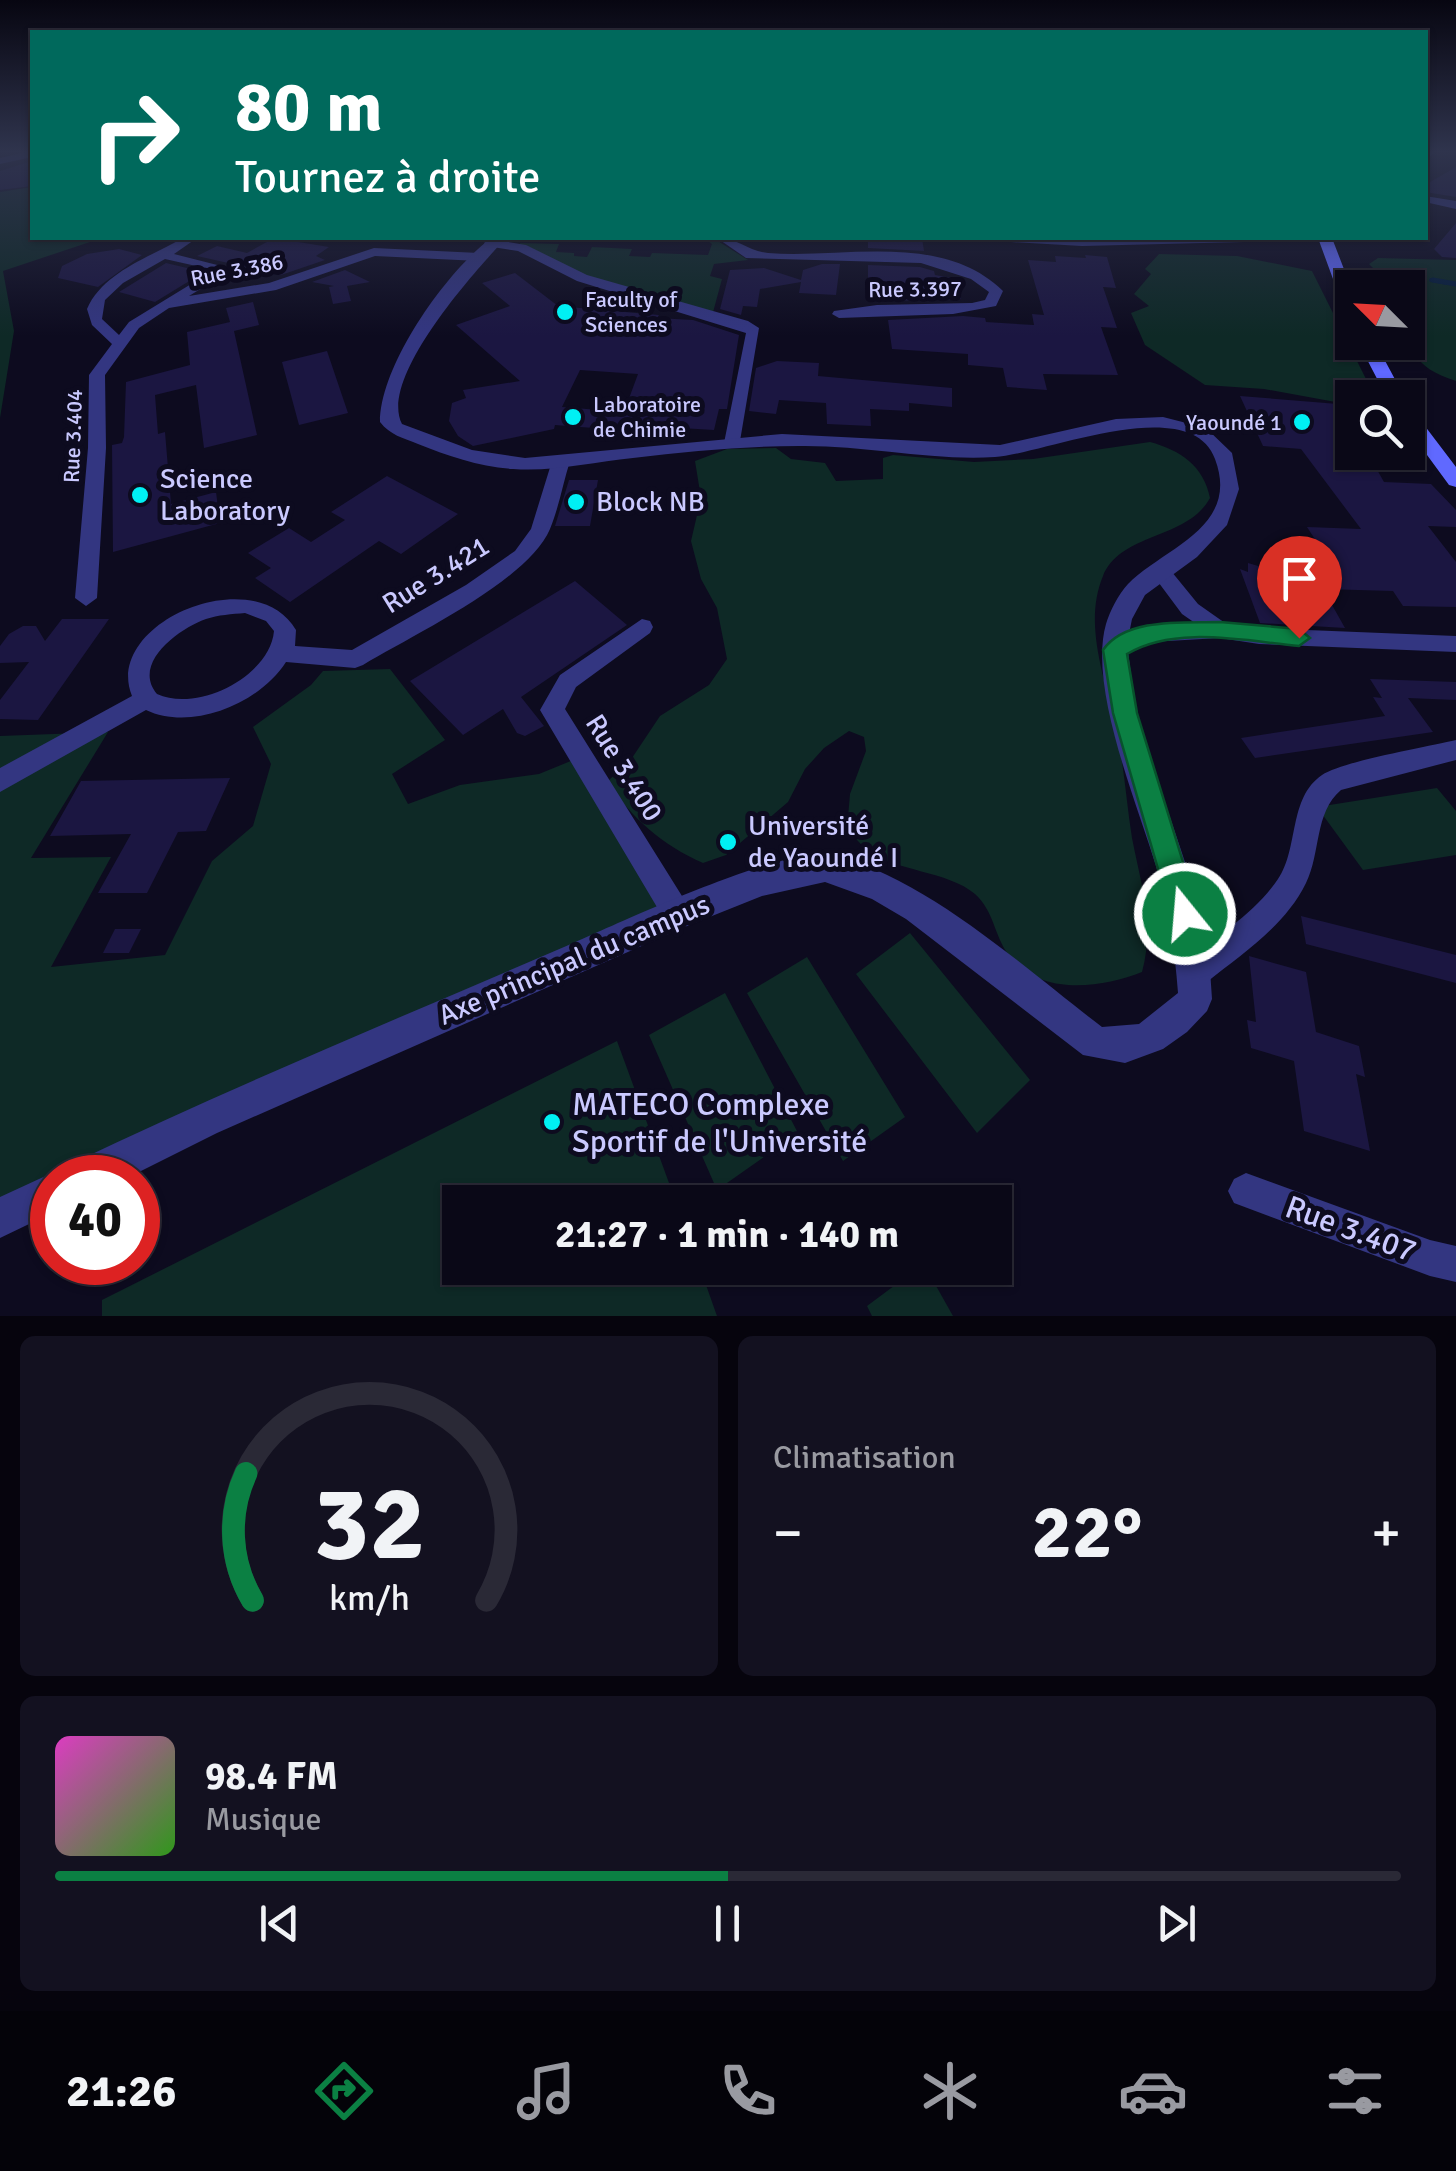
<!DOCTYPE html>
<html lang="fr">
<meta charset="utf-8">
<style>
:root{--surface:#0a0817;--page:#131120;--text:#f1f3f6;--muted:#999aa1;--line:#2a2936;--accent:#0b8043}
body{margin:0;font-family:Signika,sans-serif;background:var(--page);color:var(--text);height:100vh;display:flex;flex-direction:column;font-size:38px;white-space:nowrap}
*{box-sizing:border-box;margin:0}
p{font-size:32px;color:var(--muted)}
.icon{flex:none;width:55px;height:55px;fill:none;stroke:currentColor;stroke-width:2;stroke-linecap:round;stroke-linejoin:round}
.map{position:relative;height:1316px;overflow:hidden}
.details{display:flex;flex-direction:column;gap:20px;padding:20px;background:#06040d;flex:1}
.details>*{flex:none}
.hud{position:absolute;left:30px;top:30px;width:1398px;height:210px;border-radius:0px;box-shadow:0 2px 8px #0004,0 0 0 2px var(--line);background:#00695c;color:#fff;overflow:hidden}
.needle{width:65px;rotate:294deg}
.controls{position:absolute;left:1335px;top:270px;display:grid;gap:20px}
.controls a{display:grid;place-items:center;width:90px;height:90px;border-radius:0px;background:var(--surface);box-shadow:0 2px 8px #0004,0 0 0 2px var(--line);font-size:50px}
.speed{position:absolute;left:30px;top:1155px;display:flex;gap:20px;font-size:50px;font-weight:700;text-align:center}
.speed>*{display:grid;place-content:center;width:130px;height:130px;border-radius:50%;background:var(--surface);box-shadow:0 2px 8px #0004,0 0 0 2px var(--line);line-height:1}
.speed .limit{border:15px solid #d22;background:#fff;color:#111}
.pin{position:absolute;display:grid;place-items:center;width:85px;height:85px;color:#fff;margin:-102px -42px;border-radius:50% 50% 50% 0;rotate:-45deg;box-shadow:0 0 10px #0007}
.pin .icon{rotate:45deg}
.me{position:absolute;width:110px;margin:-55px;rotate:343deg;stroke-linejoin:round;filter:drop-shadow(0 0 8px #0008)}
.turn{display:flex;align-items:center;gap:35px;height:210px;padding:0 40px;font-size:45px}
.turn .icon{width:130px;height:130px;stroke-width:2.5}
.turn b{display:block;font-size:70px;line-height:85px}
.big{font-size:75px;font-weight:800;line-height:1.1}
.details .card{flex:1;display:flex;flex-direction:column;justify-content:center;gap:15px;min-width:0;padding:0 35px;border-radius:15px;background:var(--page)}
.details .dial{align-items:center;gap:0}
.dial svg{height:260px;overflow:visible;fill:none;stroke:var(--line);stroke-width:7;stroke-linecap:round;text-anchor:middle}
.dial text{fill:var(--text);stroke:none}
.song{display:flex;align-items:center;gap:30px}
.cover{width:120px;height:120px;border-radius:15px;background:linear-gradient(135deg,hsl(310 70% 55%),hsl(110 70% 35%))}
.played{height:10px;border-radius:5px;background:linear-gradient(90deg,var(--accent) 50%,var(--line) 50%)}
.keys{display:flex;justify-content:space-around;direction:ltr}
.heat{display:flex;justify-content:space-between;align-items:center;font-size:55px;direction:ltr}
.details .tiles{flex:1;display:grid;gap:20px;grid-template-columns:1fr 1fr}
.card:last-child{grid-column:span 2}
.trip{position:absolute;left:442px;top:1185px;width:570px;height:100px;border-radius:0px;background:var(--surface);box-shadow:0 2px 8px #0004,0 0 0 2px var(--line);font-weight:800;line-height:100px;text-align:center}
.dock{display:flex;height:160px;justify-content:space-around;align-items:center;background:#040309;color:var(--muted)}
.dock .icon{width:70px;height:70px}
.dock .current{color:var(--accent)}
.dock b{font-size:45px;color:var(--text)}
.map>svg:first-child{display:block}
.green{fill:#0e2926}
.lines{fill:none;stroke-linecap:round;stroke-linejoin:round}
.stream-far1{stroke:#061e3d;stroke-width:4}
.stream{stroke:#061e3d;stroke-width:5}
.building{fill:#1b1641;fill-rule:evenodd}
.minor{fill:#333681;fill-rule:evenodd}
.tertiary{fill:#333681;fill-rule:evenodd}
.secondary{fill:#6069ff;fill-rule:evenodd}
.route{fill:#0b8043;stroke:#07532c;stroke-width:2.5}
.poi-dot{fill:#00f0f4;stroke:#0d0b1f;stroke-width:4}
.labels{text-anchor:middle;dominant-baseline:central;stroke-width:10;stroke-linejoin:round;paint-order:stroke}
.far-street-label{font-size:22px;fill:#cac9ff;stroke:#0d0b1f}
.far-poi-label{font-size:22px;fill:#cac9ff;stroke:#0d0b1f;text-anchor:start}
.poi-label{font-size:28px;fill:#cac9ff;stroke:#0d0b1f;text-anchor:start}
.street-label{font-size:28px;fill:#cac9ff;stroke:#0d0b1f}
.near-poi-label{font-size:32px;fill:#cac9ff;stroke:#0d0b1f;text-anchor:start}
.near-street-label{font-size:32px;fill:#cac9ff;stroke:#0d0b1f}
</style>
<div class="map">
<svg width="1456" height="1316" viewBox="0 0 1456 1316">
<rect width="100%" height="100%" fill="#0d0b1f"/>
<path class="green" d="M32,187v51h70l-99,33 11,60 -14,87v-226z
M683,238h30l35,22 -34,4 -4,12 12,3 -10,37 -130,-38 -61,-30 -1,-5 39,1 -3,8 18,1v3l13,1 5,-10 40,2 -3,7 21,1 2,-4 56,2 4,-11 -7,-5z
M1159,254l78,2 75,15 63,126 -23,1v7l-88,-16 -59,-4 -60,-40 -14,-32 18,-7 -15,-12 17,-20 -6,-5z
M1378,258l78,2v121c-55,-17 -48,-45 -48,-93l-21,-1 -1,-4 -13,-1 -3,-3 4,-10 -5,-5z
M1150,442c30,8 54,24 60,56 -23,42 -89,34 -107,78 -20,48 2,101 12,149 9,37 11,75 17,113 9,47 23,86 10,134 -41,16 -104,25 -134,-18 -14,-19 -14,-43 -33,-60 -27,-23 -80,-23 -107,-43 -7,-6 -14,-15 -21,-22l3,-35 16,-43 -2,-14 -15,-6 -25,17 -19,21 -17,33 -62,53 -23,8c-41,-18 -71,-45 -96,-81l25,-24 28,-42 49,-31 18,-26 -10,-51 -16,-29 -10,-38 10,-43 -6,-37 32,-12 49,-1 15,11 34,4 11,18 47,-2v-21l10,-3 81,7 59,-3z
M390,669l55,71 -53,34 16,30 52,-19 79,-11 44,-18 94,158 -592,263 -33,1v15l-52,25v-482l108,-4 -77,126 80,-1 -60,110 114,-12 47,-94 41,-35 18,-62 -18,-37 58,-42 12,-14z
M1437,788l19,23v44l-93,15 -46,-63z
M910,933l120,147 -53,53 -121,-159z
M807,957l98,160 -62,44 -96,-168z
M725,993l73,140 -81,57 -68,-155z
M617,1041l59,161h-216v66h240l17,48h-615v-16z
M918,1268h8l27,48h-81l-5,-10z"/>
<g class="lines">
<path class="stream-far1" d="M1431,280l17,3"/>
<path class="stream" d="M1433,280l23,4"/>
</g>
<path class="building" d="M32,161v25l-32,4v-19z
M1456,167v30l-31,-5v-7z
M1456,223v35l-14,-1 -8,-8z
M274,238l55,9 -13,9 9,4 -44,15 -84,-19 20,-10 30,7z
M868,238h54l2,13 -56,-3z
M119,249l23,6 -44,32 -40,-9 4,-12 25,-12z
M1085,255l22,2 9,31 -13,-1 14,41 -16,-1 17,48 -75,-1 4,16 -40,-3 -4,-19 -35,-3v-11l-76,-5 -4,-29 75,-4 22,2 1,4 48,3 -2,-11 12,1 -16,-55 28,2 -1,-6 31,2z
M166,263l38,9 -49,30 -36,-10z
M822,264h18l-4,31 -37,-2 2,-11 -41,7 -3,18 -14,-1 -2,9 -21,-6 10,-39 34,-2 37,12 2,-10z
M868,265l52,2 14,4 1,4 23,4 3,20 -75,2 -18,-4z
M345,270l25,12 -23,4 4,15 -18,3 -4,-17 5,-1 -22,-4z
M515,273l43,33 101,9 -2,3 36,2 46,15 -12,74h-8l-5,21 -50,-3 -4,13 -57,-4 3,-7 -51,-4 -1,4 -81,17 -15,-10 -9,-15 3,-18 14,-5 -3,-8 57,-9 -64,-56 54,-19 -28,-23zM580,370l58,4 -14,38 -62,-5z
M253,302l6,23 -25,6 23,104 -53,13 -8,-63 -41,10 3,39 7,-2 6,72 45,-12 4,31 -107,29 -1,-107 10,-2 2,-6 2,-55 64,-17 -3,-33 43,-10 -4,-14z
M327,351l21,62 -49,12 -17,-63z
M777,361l42,2 -1,13 134,12v19l-43,-4v8l-39,-2 1,17 -44,-2 -1,-21 -47,-3 -3,14 -27,-3 7,-43z
M1240,396l98,8 14,25v23h15l17,30 47,2 25,26v17l-28,-1 28,36v45l-53,-1 -10,-15 -70,-2 22,39 -85,-5 -20,-54 8,3v-9l52,15 -6,-13 14,1 -13,-23 23,1 -11,-17 54,2 -60,-80 -38,-3z
M387,476l71,38 -57,40 -22,-13 -89,61 -35,-24 16,-10 -23,-15 41,-25 22,14 34,-22 -14,-8z
M569,480h29l-8,46h-35z
M575,581l52,44 -106,72 23,29 -19,10 -8,-3 -14,-24 -40,26 -53,-54z
M62,619h47l-71,101 -38,-1v-19l29,-38 -29,1v-17l9,-12 14,-8h13l9,15z
M1370,679l86,3v18l-48,-2 25,34 -178,26 -14,-20 144,-22 -12,-19 9,1z
M230,778l-24,53 -28,1 -31,61h-49l33,-59 -81,2 31,-55z
M1301,916l155,39v28l-150,-39z
M115,929h26l-12,24h-26z
M1249,956l57,16 10,60 43,14 6,31 -9,-3 14,77 -66,-20 -10,-70 -43,-13 -4,-28 9,2z"/>
<g class="lines">
<path class="minor" d="M30,151l2,6 -32,7v-6z
M1425,151h11l-11,10z
M1425,196l31,5v8l-31,-7z
M183,238h14l-23,16 59,15 -44,27 80,-13 105,-35 105,5 6,4 -6,4 -104,-5 -99,34 -107,18 -30,20 -34,47 1,73 -9,150 -11,8 -11,-8 13,-150 1,-73 23,-31 -20,-19 -5,-16c16,-37 63,-52 96,-71zM165,259l49,11 -85,52 -10,13 -17,-16 3,-19 18,-17z
M717,238c19,-1 31,13 51,15 75,6 174,-22 235,38l-7,15 -43,8 -114,4 -7,-4 2,-3 43,-6 95,-2 13,-3 4,-8 -18,-13 -50,-16 -175,-5z
M490,239l36,6 61,30 161,46 11,7 -20,119h-12l-3,-4 22,-110 -169,-52 -59,-30 -32,-5 -2,-3z
M561,456l9,5c-7,22 -11,46 -20,68 -22,52 -137,106 -187,136l-8,3 -69,-6c-26,41 -94,70 -140,48l-146,82v-24l132,-72c-30,-73 122,-137 164,-66l-1,16 57,4 114,-65 49,-34 16,-22 21,-68zM245,613l21,8 8,10c-4,45 -76,82 -117,63 -26,-31 23,-66 49,-75 12,-4 26,-5 39,-6z
M1160,564l7,2 31,38 27,19 34,5 197,8v16l-197,-8 -39,-6 -70,4 -27,14h-16l-3,-6c18,-27 62,-25 91,-27l-13,-9 -32,-43z
M642,619l8,2 3,6 -3,6 -74,54 -11,22 122,195 4,10 -4,10 -10,4 -10,-4 -127,-214 20,-35z
M1456,740v20l-115,30c-27,23 -20,63 -35,93 -21,43 -63,70 -99,99l-11,4 -11,-4 -4,-11 4,-11c33,-24 70,-47 93,-81 21,-30 10,-81 44,-104 21,-14 105,-28 134,-35z
M1246,1173l184,67 26,6v36l-26,-6 -196,-73 -6,-12 6,-12z"/>
<path class="tertiary" d="M491,238h15c-30,32 -128,140 -104,186l70,26 53,8 257,-24 218,11 116,-26 47,-2 43,11 26,25 7,36 -12,36 -30,32 -52,38 -13,24 -5,25 7,53 10,43 43,128 22,87 3,44 -5,12 -20,21 -24,17 -38,14 -42,-8 -177,-136 -34,-20 -47,-17 -63,14 -75,30 -470,207 -90,45h-61l5,-14c165,-79 333,-148 500,-220 50,-22 210,-97 257,-89 91,16 200,116 274,172l37,-3 39,-31c-3,-44 -10,-85 -22,-127 -19,-63 -68,-179 -50,-242 4,-13 12,-29 22,-40 35,-36 113,-56 87,-125 -25,-68 -171,-5 -220,-2 -65,4 -130,-12 -196,-11 -55,0 -111,5 -166,12 -40,4 -80,14 -120,11 -33,-2 -65,-13 -95,-25 -15,-6 -28,-9 -38,-22 0,-57 66,-150 111,-184z
M1004,238h247l-7,4 -162,4 -71,-4z
M52,1173l10,5h-10v35l-52,25v-41z"/>
<path class="secondary" d="M1318,238h14l20,52v24l-8,-5z
M1358,342h17l30,56h-18z
M1408,411l7,2 41,54v20l-7,-2 -41,-56z"/>
</g>
<linearGradient id="sky" x2="0" y2="1"><stop stop-color="#070611"/><stop offset="0.45" stop-color="#2f344d"/><stop offset="1" stop-color="#2f344d" stop-opacity="0"/></linearGradient>
<rect width="1456" height="336" fill="url(#sky)"/>
<path class="route" d="M1220,622l79,7 11,9 -11,8c-54,-5 -124,-21 -172,8l10,59 62,201 -4,10 -10,4 -10,-4 -4,-10 -58,-201 -10,-63c23,-33 82,-27 117,-28z"/>
<g class="poi-dot">
<circle cx="565" cy="312" r="10"/>
<circle cx="573" cy="417" r="10"/>
<circle cx="1302" cy="422" r="10"/>
<circle cx="140" cy="495" r="10"/>
<circle cx="576" cy="502" r="10"/>
<circle cx="728" cy="842" r="10"/>
<circle cx="552" cy="1122" r="10"/>
</g>
<g class="labels">
<g class="far-street-label">
<text transform="translate(237 270) rotate(-11)">Rue 3.386</text>
<text transform="translate(915 289) rotate(-1)">Rue 3.397</text>
<text transform="translate(73 436) rotate(-88)">Rue 3.404</text>
</g>
<g class="far-poi-label">
<text x="585" y="299">Faculty of<tspan x="585" dy="25">Sciences</tspan></text>
<text x="593" y="404">Laboratoire<tspan x="593" dy="25">de Chimie</tspan></text>
<text x="1282" y="422" text-anchor="end">Yaoundé 1</text>
</g>
<g class="poi-label">
<text x="160" y="479">Science<tspan x="160" dy="32">Laboratory</tspan></text>
<text x="596" y="502">Block NB</text>
<text x="748" y="826">Université<tspan x="748" dy="32">de Yaoundé I</tspan></text>
</g>
<g class="street-label">
<text transform="translate(436 575) rotate(-32)">Rue 3.421</text>
<text transform="translate(624 768) rotate(58)">Rue 3.400</text>
<text transform="translate(574 960) rotate(-23)">Axe principal du campus</text>
</g>
<g class="near-poi-label">
<text x="572" y="1104">MATECO Complexe<tspan x="572" dy="37">Sportif de l'Université</tspan></text>
</g>
<g class="near-street-label">
<text transform="translate(1351 1229) rotate(20)">Rue 3.407</text>
</g>
</g>
</svg>
<div class="controls">
<a><svg class="needle" viewBox="-14 -14 28 28"><path d="M0-13l5 13h-10z" fill="#e53935"/><path d="M0 13l5-13h-10z" fill="#999aa1"/></svg></a>
<a><svg class="icon" aria-label="search" viewBox="0 0 24 24"><circle cx="10" cy="10" r="6"/><path d="M15 15l6 6"/></svg></a>
</div>
<div class="speed"><div class="limit">40</div></div>
<div class="pin" style="left:1299px;top:638px;background:#d93025"><svg class="icon" aria-label="arrive" viewBox="0 0 24 24"><path d="M6 21V4h12l-3 4 3 4H6"/></svg></div>
<svg class="me" style="left:1185px;top:914px" viewBox="-20 -20 40 40"><circle r="17" fill="#0b8043" stroke="#fff" stroke-width="3"/><path d="M0-11L8 9 0 5-8 9z" fill="#fff"/></svg>
<div class="trip">21:27 · 1 min · 140 m</div>
<div class="hud">
<div class="turn"><svg class="icon" aria-label="right" viewBox="0 0 24 24"><path d="M7 20v-9h11M14 6l5 5-5 5"/></svg><div><b>80 m</b>Tournez à droite</div></div>
</div>
</div>
<section class="details">
<div class="tiles">
<div class="card dial"><svg viewBox="0 0 100 80">
<path d="M14 69A42 42 0 1 1 86 69"/>
<path d="M14 69A42 42 0 0 1 12 30" stroke="#0b8043"/>
<text x="50" y="56" font-size="32" font-weight="700">32</text>
<text x="50" y="72" font-size="11">km/h</text>
</svg></div>
<div class="card"><p>Climatisation</p>
<div class="heat"><a>−</a><b class="big">22°</b><a>+</a></div>
</div>
<div class="card">
<div class="song"><i class="cover"></i><div><b>98.4 FM</b><p>Musique</p></div></div>
<div class="played"></div>
<div class="keys"><svg class="icon" aria-label="previous" viewBox="0 0 24 24"><path d="M18 5L8 12l10 7zM5 5v14"/></svg><svg class="icon" aria-label="pause" viewBox="0 0 24 24"><path d="M8 5v14M16 5v14"/></svg><svg class="icon" aria-label="next" viewBox="0 0 24 24"><path d="M6 5l10 7-10 7zM19 5v14"/></svg></div>
</div>
</div>
</section>
<nav class="dock">
<b>21:26</b>
<svg class="icon current" aria-label="directions" viewBox="0 0 24 24"><path d="M12 3l9 9-9 9-9-9zM9 14v-3h6M13 9l2 2-2 2"/></svg>
<svg class="icon" aria-label="music" viewBox="0 0 24 24"><path d="M9 18V5l10-2v13"/><circle cx="6" cy="18" r="3"/><circle cx="16" cy="16" r="3"/></svg>
<svg class="icon" aria-label="phone" viewBox="0 0 24 24"><path d="M5 4h4l2 5-3 2q2 4 5 5l2-3 5 2v4C11 20 4 13 5 4z"/></svg>
<svg class="icon" aria-label="climate" viewBox="0 0 24 24"><path d="M12 3v18M4 7l16 10M4 17L20 7"/></svg>
<svg class="icon" aria-label="car" viewBox="0 0 24 24"><path d="M5 17H2v-5l4-1 3-4h7l3 4 3 1v5h-3M9 17h6M6 11h13"/><circle cx="7" cy="17" r="2"/><circle cx="17" cy="17" r="2"/></svg>
<svg class="icon" aria-label="filters" viewBox="0 0 24 24"><path d="M4 7h16M4 17h16"/><circle cx="9" cy="7" r="2"/><circle cx="15" cy="17" r="2"/></svg>
</nav>
